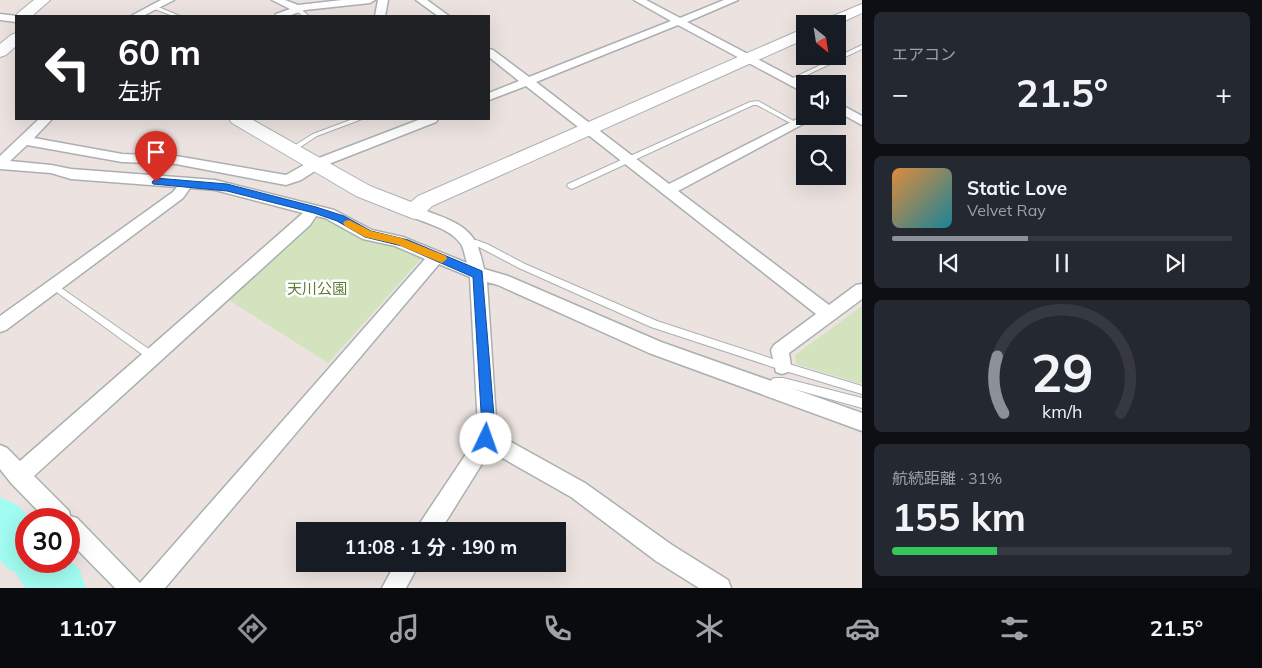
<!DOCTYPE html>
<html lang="ja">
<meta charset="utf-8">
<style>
:root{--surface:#171b24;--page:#242831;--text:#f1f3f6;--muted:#9ea1a6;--line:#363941;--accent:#8c9099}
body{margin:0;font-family:Mulish,"Noto Sans JP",sans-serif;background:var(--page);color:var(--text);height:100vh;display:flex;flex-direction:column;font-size:19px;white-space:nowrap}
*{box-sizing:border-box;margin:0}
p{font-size:16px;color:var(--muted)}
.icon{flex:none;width:28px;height:28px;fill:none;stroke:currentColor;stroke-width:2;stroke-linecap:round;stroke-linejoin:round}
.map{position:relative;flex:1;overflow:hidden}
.panel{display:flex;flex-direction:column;gap:12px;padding:12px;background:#0d0f14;width:400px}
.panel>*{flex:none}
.top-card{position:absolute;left:15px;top:15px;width:475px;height:105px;border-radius:0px;box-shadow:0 5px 20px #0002;background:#202124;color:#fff;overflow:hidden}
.needle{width:32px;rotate:150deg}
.buttons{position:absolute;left:796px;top:15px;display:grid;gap:10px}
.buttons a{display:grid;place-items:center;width:50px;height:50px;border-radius:0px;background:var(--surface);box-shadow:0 5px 20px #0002;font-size:25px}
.speed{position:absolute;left:15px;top:508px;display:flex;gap:10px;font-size:25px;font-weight:700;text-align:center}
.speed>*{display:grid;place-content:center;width:65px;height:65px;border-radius:50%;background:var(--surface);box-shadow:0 5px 20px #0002;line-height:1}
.speed .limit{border:8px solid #d22;background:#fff;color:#111}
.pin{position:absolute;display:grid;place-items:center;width:42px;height:42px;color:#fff;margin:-51px -21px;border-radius:50% 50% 50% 0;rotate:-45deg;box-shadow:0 0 5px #0007}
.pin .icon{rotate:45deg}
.me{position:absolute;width:55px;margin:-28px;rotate:3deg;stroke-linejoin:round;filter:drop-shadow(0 0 4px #0008)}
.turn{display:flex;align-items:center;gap:18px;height:105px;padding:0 20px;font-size:22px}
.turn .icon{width:65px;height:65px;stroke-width:2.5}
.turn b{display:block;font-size:35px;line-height:42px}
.big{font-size:38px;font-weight:700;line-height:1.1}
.panel .card{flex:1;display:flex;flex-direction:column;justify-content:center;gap:8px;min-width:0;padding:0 18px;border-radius:8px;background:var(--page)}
.panel .dial{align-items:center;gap:0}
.dial svg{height:130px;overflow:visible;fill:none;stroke:var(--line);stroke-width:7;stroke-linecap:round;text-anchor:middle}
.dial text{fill:var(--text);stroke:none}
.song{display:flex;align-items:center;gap:15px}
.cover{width:60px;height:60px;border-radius:8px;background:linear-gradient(135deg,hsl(30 70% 55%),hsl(190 70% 35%))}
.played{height:5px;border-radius:2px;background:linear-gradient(90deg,var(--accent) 40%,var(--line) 40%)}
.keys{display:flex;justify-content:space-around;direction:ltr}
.heat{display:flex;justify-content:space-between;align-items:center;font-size:28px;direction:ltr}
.charge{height:8px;border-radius:4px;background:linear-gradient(90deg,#34c759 31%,var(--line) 0)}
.trip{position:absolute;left:296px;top:522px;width:270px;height:50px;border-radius:0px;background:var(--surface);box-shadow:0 5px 20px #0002;font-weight:700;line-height:50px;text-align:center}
.menu{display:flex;height:80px;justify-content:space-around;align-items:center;background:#090b0e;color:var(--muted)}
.menu .icon{width:35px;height:35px}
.menu .current{color:var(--accent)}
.menu b{font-size:22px;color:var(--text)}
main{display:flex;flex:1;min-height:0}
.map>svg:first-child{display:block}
.green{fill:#d2e3bd}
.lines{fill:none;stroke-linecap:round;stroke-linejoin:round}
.river{fill:#a1fcf1;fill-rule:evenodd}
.lane-casing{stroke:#aab0b1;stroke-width:2}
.street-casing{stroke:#aab0b1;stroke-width:3}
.secondary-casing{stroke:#abb3b4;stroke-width:2}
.lane{fill:#fff;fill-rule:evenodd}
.street{fill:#fff;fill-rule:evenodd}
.secondary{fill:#fff;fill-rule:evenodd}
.route{fill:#1a73e8;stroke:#114b97}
.slow{fill:#f59e0b}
.labels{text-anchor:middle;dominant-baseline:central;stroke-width:5;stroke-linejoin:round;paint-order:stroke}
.park-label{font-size:15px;fill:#597c35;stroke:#fff}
</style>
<main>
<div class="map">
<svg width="862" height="588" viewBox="0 0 862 588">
<rect width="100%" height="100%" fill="#ece3e0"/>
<path class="green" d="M323,217l37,21 57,14 4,7 -93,104 -104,-66 87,-79z
M862,306v78l-66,-20 -1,-9z"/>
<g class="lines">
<path class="river" d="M0,497l17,8 14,14h-5v42h43v-2l10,10 7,19h-61l-10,-16 -7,-3 -8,-9z"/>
<g class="lane-casing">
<path id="lane" d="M152,6h4l24,10h-7l-21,-8z
M294,7h4l11,9h-6l-9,-7z
M862,45v4l-70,33 -5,-1z
M758,101l41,23 -3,2 -2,-1 -37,-20h-4l-179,83 -3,1 -4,-3 1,-2 182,-82z
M353,119h9l-45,17 -23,15h-4l-1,-2 24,-15z
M476,240l11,4 38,20 132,57 125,41 80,24v8l-80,-24 -131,-43 -132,-59 -38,-20 -5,-2 -7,1 -4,-3 1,-2z
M54,283l102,71 2,3 -2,3 -3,1 -3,-1 -99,-72 -1,-2 1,-2z
M775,378h8l79,20v10l-79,-22h-5l-2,6 -4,1 -4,-1 -1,-3 5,-10z"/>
</g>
<g class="street-casing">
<path id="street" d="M161,0h13l-31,16h-12z
M272,0h13l13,5 44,-5h33l-5,3 -65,7 -17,6h-13l1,-2 14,-5z
M378,0h10l-3,16h-10z
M416,0h11l22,16h-11z
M634,0h12l34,18 44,-18h14l-51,22 118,62v8l-4,-1 -123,-66 -142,57 133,102 136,-69 13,1 -140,75 151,114 27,-20 6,-1v15l-73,54 2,13 -3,6 -6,2 -6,-2 -5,-22 3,-5 42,-31 -290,-228 -37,14v-7l30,-12 -30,-24v-8l4,1 36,27 142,-56z
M0,14l17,2 -1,6 -16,-2z
M838,103l24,13v9l-24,-13z
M39,119h13l-18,19 88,16 54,2 110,19 25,-14 110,-42h17l-2,3 -115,45 -20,13 -15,5 -110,-21 -54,-2 -95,-17 -17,16 41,4 20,4 144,11 119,30 38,20 31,7 64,26c-2,-6 -3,-14 -6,-19 -11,-16 -36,-21 -52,-28l-2,-4 2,-4h10c19,8 47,14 57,35 4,8 6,18 8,26l24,7 153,66 201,71v18l-213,-78 -151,-68 -11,-3 10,152 88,49 87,62 56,35 3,8h-32l-43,-27 -85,-64 -81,-46 -50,80h-23l3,-8 58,-87v-8l-8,-151 -31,-13 -274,324h-50l-46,-47v-22h-23l-35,-36 -11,-14v-24l7,3 13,13 283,-248 -88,-23 -25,-2 -7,10 -177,132 -6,2v-16l173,-124 4,-5 -106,-8 -20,-6 -51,-4v-13zM316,216l9,2 38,21 32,7 30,13 -285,324 -63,-65 -7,-2 -1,-5 -35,-35 276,-251z
M395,564h24l-13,24h-24z"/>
</g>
<g class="secondary-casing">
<path id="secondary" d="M34,0h16l-18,16 -16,1 2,-4z
M862,4v9l-24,11h-19l2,-3z
M805,28v11l-373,167 -11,11 -7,2 -58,-23 -124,-73 -3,-4h22l119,67 41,16 7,-6z
M16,33v13l-10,9 -6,2v-13l11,-9z"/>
</g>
<use href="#lane" class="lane"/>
<use href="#street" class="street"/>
<use href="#secondary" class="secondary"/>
</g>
<path class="route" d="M156,178l71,6 89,23 28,9 27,15 37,9 74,31 13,157 -4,16 -5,2 -4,-2 -2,-5 2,-11 -9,-151 -71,-31 -37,-9 -28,-16 -23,-8 -87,-22 -74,-7 -1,-2z"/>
<path class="slow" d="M349,220l22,11 30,7 45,18 1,3 -5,4 -46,-19 -31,-7 -20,-11 -2,-3 2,-2z"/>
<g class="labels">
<g class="park-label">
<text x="317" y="288">天川公園</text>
</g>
</g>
</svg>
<div class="buttons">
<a><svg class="needle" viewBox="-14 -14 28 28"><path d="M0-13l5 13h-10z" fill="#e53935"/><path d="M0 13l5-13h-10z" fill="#9ea1a6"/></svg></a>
<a><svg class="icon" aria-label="sound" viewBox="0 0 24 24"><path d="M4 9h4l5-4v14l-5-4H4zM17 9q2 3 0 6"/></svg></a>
<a><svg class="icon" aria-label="search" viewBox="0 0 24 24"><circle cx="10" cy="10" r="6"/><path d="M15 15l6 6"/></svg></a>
</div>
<div class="speed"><div class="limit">30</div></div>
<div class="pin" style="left:156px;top:182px;background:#d93025"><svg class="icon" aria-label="arrive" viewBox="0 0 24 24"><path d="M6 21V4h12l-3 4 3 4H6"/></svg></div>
<svg class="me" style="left:486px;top:439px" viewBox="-20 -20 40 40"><circle r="19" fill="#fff"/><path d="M0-13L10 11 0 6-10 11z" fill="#1a73e8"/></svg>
<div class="trip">11:08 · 1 分 · 190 m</div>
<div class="top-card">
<div class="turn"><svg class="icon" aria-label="left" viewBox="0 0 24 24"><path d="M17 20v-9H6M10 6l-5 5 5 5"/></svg><div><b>60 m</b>左折</div></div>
</div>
</div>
<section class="panel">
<div class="card"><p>エアコン</p>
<div class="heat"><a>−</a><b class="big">21.5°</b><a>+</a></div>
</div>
<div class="card">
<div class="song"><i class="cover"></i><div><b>Static Love</b><p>Velvet Ray</p></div></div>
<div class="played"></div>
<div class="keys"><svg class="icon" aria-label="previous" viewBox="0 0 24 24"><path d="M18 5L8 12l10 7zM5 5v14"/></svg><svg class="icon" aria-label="pause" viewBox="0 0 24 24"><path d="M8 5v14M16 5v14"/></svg><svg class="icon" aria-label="next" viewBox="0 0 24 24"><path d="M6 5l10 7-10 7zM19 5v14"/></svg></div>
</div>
<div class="card dial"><svg viewBox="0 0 100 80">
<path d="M14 69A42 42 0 1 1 86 69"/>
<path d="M14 69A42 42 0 0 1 10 34" stroke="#8c9099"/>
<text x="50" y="56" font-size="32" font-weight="700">29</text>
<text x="50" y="72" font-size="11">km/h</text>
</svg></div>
<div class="card"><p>航続距離 · 31%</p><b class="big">155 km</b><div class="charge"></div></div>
</section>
</main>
<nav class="menu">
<b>11:07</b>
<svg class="icon current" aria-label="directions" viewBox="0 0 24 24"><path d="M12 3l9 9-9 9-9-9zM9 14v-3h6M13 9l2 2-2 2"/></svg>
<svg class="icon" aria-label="music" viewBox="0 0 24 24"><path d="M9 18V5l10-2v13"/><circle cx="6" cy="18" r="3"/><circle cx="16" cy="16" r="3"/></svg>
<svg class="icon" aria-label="phone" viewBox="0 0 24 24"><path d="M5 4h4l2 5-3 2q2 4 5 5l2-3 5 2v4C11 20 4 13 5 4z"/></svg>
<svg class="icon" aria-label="climate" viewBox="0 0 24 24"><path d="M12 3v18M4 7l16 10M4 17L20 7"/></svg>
<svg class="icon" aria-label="car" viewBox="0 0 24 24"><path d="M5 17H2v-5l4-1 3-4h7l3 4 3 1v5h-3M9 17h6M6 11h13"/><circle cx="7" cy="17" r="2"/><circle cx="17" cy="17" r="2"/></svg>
<svg class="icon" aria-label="filters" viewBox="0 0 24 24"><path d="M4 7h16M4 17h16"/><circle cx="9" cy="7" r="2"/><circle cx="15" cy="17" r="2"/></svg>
<b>21.5°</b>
</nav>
